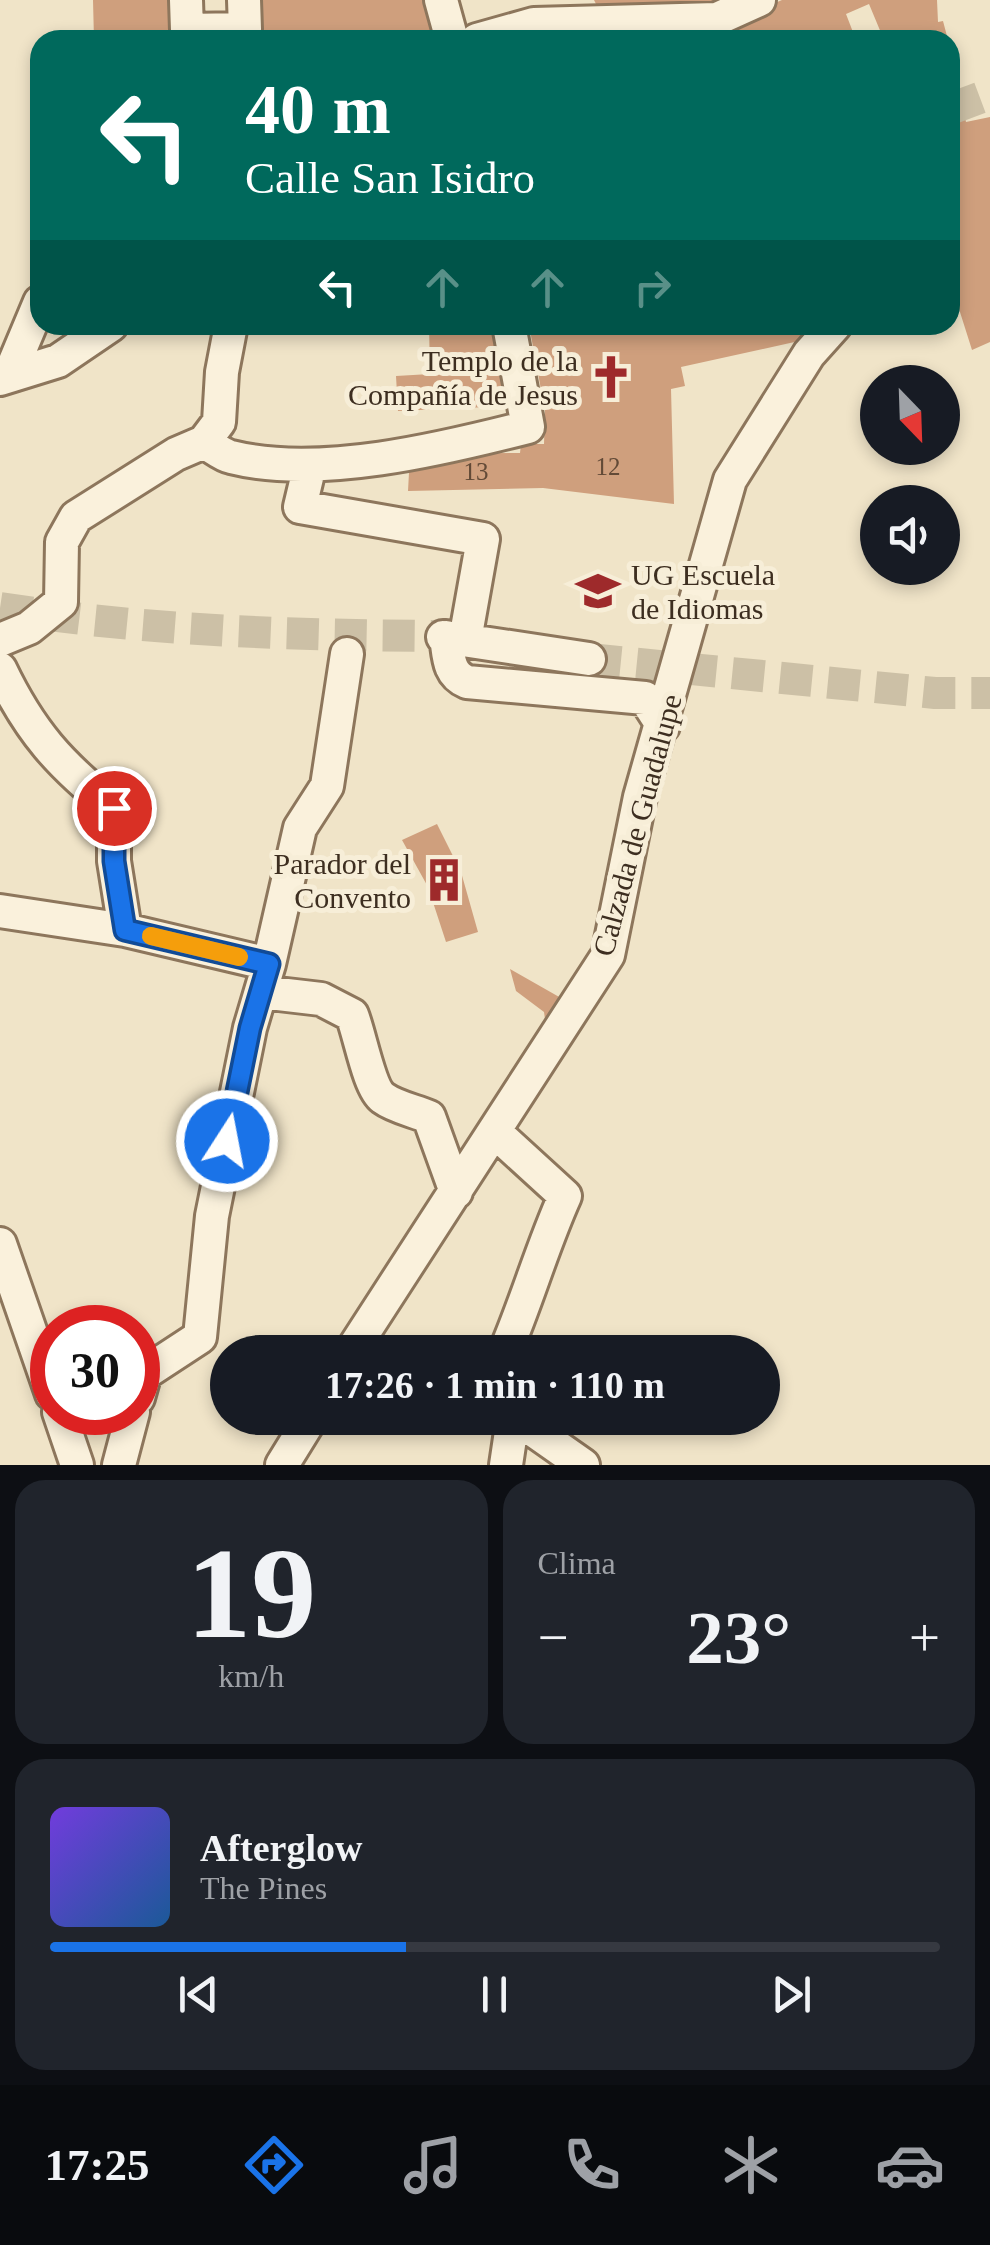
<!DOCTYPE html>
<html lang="es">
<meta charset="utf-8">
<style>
:root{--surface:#171b24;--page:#20242c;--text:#f1f3f6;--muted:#9ea1a6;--line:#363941;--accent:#1a73e8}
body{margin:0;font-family:"Times New Roman",serif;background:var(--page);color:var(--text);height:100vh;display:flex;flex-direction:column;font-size:38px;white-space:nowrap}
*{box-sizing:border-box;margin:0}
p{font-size:32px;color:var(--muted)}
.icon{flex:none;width:55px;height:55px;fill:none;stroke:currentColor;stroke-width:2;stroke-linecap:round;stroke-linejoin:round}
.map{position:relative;height:1465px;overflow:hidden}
.side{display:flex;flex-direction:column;gap:15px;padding:15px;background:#0d0f14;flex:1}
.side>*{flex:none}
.top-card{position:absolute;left:30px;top:30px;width:930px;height:305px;border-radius:30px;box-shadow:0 5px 15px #0003;background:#00695c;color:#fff;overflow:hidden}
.needle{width:65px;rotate:157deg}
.fabs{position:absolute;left:860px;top:365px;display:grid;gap:20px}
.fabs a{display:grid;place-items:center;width:100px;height:100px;border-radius:50%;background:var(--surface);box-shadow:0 5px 15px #0003;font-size:50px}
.speed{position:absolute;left:30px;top:1305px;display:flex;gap:20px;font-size:50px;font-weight:700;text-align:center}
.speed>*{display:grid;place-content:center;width:130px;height:130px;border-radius:50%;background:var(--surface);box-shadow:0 5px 15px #0003;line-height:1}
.speed .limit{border:15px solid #d22;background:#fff;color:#111}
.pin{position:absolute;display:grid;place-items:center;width:85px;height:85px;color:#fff;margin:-42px;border:5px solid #fff;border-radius:50%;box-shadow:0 2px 10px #0007}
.me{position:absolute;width:110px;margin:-55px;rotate:11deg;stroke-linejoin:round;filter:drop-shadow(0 0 8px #0008)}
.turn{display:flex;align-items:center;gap:35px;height:210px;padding:0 50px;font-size:45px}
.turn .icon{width:130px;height:130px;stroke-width:2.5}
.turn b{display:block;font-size:70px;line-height:85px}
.lanes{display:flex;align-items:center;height:95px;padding:0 50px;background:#0003;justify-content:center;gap:50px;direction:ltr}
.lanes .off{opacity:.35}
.big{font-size:75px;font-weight:600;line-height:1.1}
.side .card{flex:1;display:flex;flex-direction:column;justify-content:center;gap:15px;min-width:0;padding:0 35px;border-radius:30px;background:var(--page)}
.side .dial{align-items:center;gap:0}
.dial b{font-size:130px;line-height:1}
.song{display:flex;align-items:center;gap:30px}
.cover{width:120px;height:120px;border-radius:15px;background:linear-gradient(135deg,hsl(260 70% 55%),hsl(210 70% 35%))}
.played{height:10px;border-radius:5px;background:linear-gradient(90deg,var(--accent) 40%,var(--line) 40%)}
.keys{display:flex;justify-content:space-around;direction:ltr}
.heat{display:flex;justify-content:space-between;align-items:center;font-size:55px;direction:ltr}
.side .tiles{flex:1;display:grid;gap:15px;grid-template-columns:1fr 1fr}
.card:last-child{grid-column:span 2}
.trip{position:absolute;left:210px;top:1335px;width:570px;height:100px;border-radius:50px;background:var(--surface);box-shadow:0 5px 15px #0003;font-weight:600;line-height:100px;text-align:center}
.dock{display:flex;height:160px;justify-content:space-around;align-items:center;background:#090b0e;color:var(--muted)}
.dock .icon{width:70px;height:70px}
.dock .current{color:var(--accent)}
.dock b{font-size:45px;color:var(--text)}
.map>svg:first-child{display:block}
.building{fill:#cf9f7d}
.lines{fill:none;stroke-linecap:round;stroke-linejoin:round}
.minor-tunnel{stroke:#ccc0a6;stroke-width:32;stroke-dasharray:32 16;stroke-linecap:butt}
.minor-casing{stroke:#8d765c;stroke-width:38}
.minor{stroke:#faf1dc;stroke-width:32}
.route-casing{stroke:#114b97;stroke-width:25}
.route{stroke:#1a73e8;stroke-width:18}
.slow{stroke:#f59e0b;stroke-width:18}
.labels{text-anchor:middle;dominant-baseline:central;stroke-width:10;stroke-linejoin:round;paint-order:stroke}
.number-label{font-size:25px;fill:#624a37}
.poi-label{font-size:30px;fill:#3d2e20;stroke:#f7eed8;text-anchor:end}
.street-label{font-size:30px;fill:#3d2e20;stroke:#f7eed8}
</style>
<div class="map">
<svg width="990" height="1465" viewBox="0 0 990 1465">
<rect width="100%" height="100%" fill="#f0e4c8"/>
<path class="building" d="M93,0h88l-7,36 -7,4h-73z
M257,0h173l10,40h-178z
M594,0h146l-137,18z
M782,0h155l1,22 5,-1 5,19h-64l-15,-36 -23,10 10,26h-168z
M950,57l16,65 24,-5v225l-18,8 -19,-60 -3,1z
M429,325h69l12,81 -112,5 -2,-35 34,-2z
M529,325h292l-13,14 -127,28 4,19 -14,3 3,115 -131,-16 -135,3 2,-37 110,-1 1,-9h23l1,-33z
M437,824l24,48 17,60 -32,10 -18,-55 -26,-47z
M510,969l58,33 -22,24 -2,-14 -28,-21z"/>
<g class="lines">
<path class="minor-tunnel" d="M950,109l40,-15
M0,608c146,23 292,27 439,28
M589,659l346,34h55"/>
<g class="minor-casing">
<path id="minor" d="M186,0l1,30 58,-1 -1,-29
M441,0l11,40
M477,40l57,-16 183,-5 42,-19
M9,376l31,-74
M0,379l58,-18 53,-36
M204,442c9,5 18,13 27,15 88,22 211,-8 297,-30l-19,-102
M310,465l-10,42 183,32 -18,101
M443,637l146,22
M446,637c3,20 2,37 21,45l178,16 18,28
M0,640l29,-12 32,-26 1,-60 14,-25 100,-63 28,-12 15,-20 3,-50 9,-47
M0,669c30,63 60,96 114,139v53l11,69
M0,911l125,19 144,34
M261,992l60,7 31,16c8,20 17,73 31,83 12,9 32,13 46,19l27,75
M495,1132l70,64c-23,51 -38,105 -60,156
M0,1244l52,150
M351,1352l257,-397 32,-158 90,-317 79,-126 26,-29
M138,1398l7,-25 55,-36 12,-121 38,-188 19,-64 31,-136 27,-42 20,-132
M59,1412l18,53
M516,1418l67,47
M119,1465l14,-53
M282,1465l29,-47
M506,1465l7,-47"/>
</g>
<use href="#minor" class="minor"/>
</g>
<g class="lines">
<g class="route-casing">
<path id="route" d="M114,808v53l11,69 144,34 -19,64 -23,113"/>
</g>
<use href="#route" class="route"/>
<path class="slow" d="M151,936l88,21"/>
</g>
<defs>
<g id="church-bare" transform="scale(3.45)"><path d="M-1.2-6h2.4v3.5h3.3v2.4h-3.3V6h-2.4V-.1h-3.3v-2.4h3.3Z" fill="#9e2a2b" stroke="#f7eed8" stroke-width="2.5" paint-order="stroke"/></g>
<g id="school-bare" transform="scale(3.45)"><path d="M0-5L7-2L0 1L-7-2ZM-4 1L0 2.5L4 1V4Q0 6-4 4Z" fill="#9e2a2b" stroke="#f7eed8" stroke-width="2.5" paint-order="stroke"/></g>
<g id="building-bare" transform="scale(3.45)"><path d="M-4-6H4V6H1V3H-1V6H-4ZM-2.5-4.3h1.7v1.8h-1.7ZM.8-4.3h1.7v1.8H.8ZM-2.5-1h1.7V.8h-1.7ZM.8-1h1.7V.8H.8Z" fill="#9e2a2b" stroke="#f7eed8" stroke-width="2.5" paint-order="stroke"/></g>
</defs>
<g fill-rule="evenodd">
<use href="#church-bare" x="611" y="377"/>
<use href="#school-bare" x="598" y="591"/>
<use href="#building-bare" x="444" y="880"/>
</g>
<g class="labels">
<g class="number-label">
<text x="608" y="466">12</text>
<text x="476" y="471">13</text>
</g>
<g class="poi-label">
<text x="578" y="360">Templo de la<tspan x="578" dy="34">Compañía de Jesus</tspan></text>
<text x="631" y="574" text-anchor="start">UG Escuela<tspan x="631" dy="34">de Idiomas</tspan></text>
<text x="411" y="863">Parador del<tspan x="411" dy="34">Convento</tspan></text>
</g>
<g class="street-label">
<text transform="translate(637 825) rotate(-75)">Calzada de Guadalupe</text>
</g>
</g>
</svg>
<div class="fabs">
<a><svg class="needle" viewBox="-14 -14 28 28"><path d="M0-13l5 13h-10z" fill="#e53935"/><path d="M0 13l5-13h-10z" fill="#9ea1a6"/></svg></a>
<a><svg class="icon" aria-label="sound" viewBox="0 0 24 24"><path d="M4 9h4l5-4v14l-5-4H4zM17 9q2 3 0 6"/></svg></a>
</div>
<div class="speed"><div class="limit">30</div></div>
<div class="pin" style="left:114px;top:808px;background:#d93025"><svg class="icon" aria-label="arrive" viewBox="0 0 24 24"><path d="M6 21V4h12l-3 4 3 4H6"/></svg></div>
<svg class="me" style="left:227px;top:1141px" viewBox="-20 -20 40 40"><circle r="17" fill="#1a73e8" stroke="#fff" stroke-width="3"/><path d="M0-11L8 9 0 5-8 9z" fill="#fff"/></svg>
<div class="trip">17:26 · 1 min · 110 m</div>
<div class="top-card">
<div class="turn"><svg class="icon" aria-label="left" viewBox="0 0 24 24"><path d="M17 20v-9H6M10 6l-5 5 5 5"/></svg><div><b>40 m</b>Calle San Isidro</div></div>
<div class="lanes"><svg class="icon" aria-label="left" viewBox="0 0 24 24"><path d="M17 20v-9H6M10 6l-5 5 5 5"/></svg><svg class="icon off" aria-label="ahead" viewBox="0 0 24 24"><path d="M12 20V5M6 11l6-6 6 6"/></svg><svg class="icon off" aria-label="ahead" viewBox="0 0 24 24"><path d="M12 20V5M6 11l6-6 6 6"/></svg><svg class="icon off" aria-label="right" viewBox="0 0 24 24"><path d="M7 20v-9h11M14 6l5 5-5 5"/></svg></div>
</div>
</div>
<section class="side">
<div class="tiles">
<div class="card dial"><b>19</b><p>km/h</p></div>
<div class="card"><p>Clima</p>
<div class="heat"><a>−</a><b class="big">23°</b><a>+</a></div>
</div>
<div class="card">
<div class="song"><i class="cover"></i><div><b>Afterglow</b><p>The Pines</p></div></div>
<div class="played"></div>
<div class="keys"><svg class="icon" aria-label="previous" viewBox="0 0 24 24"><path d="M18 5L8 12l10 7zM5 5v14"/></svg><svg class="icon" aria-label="pause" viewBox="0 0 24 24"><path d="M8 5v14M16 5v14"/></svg><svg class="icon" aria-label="next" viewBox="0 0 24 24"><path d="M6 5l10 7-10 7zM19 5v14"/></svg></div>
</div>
</div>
</section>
<nav class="dock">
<b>17:25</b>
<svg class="icon current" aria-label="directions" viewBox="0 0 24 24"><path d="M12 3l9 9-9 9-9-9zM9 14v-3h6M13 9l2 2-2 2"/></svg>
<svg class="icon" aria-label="music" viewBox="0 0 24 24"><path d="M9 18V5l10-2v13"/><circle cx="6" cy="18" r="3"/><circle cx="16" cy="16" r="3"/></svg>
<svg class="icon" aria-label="phone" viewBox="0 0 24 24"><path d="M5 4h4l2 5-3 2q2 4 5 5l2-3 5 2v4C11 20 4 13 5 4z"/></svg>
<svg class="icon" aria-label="climate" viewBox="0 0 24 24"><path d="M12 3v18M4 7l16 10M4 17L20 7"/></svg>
<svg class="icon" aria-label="car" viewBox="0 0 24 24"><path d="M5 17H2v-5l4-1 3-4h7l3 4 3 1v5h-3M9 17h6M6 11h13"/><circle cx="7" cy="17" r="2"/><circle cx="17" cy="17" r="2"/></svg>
</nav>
